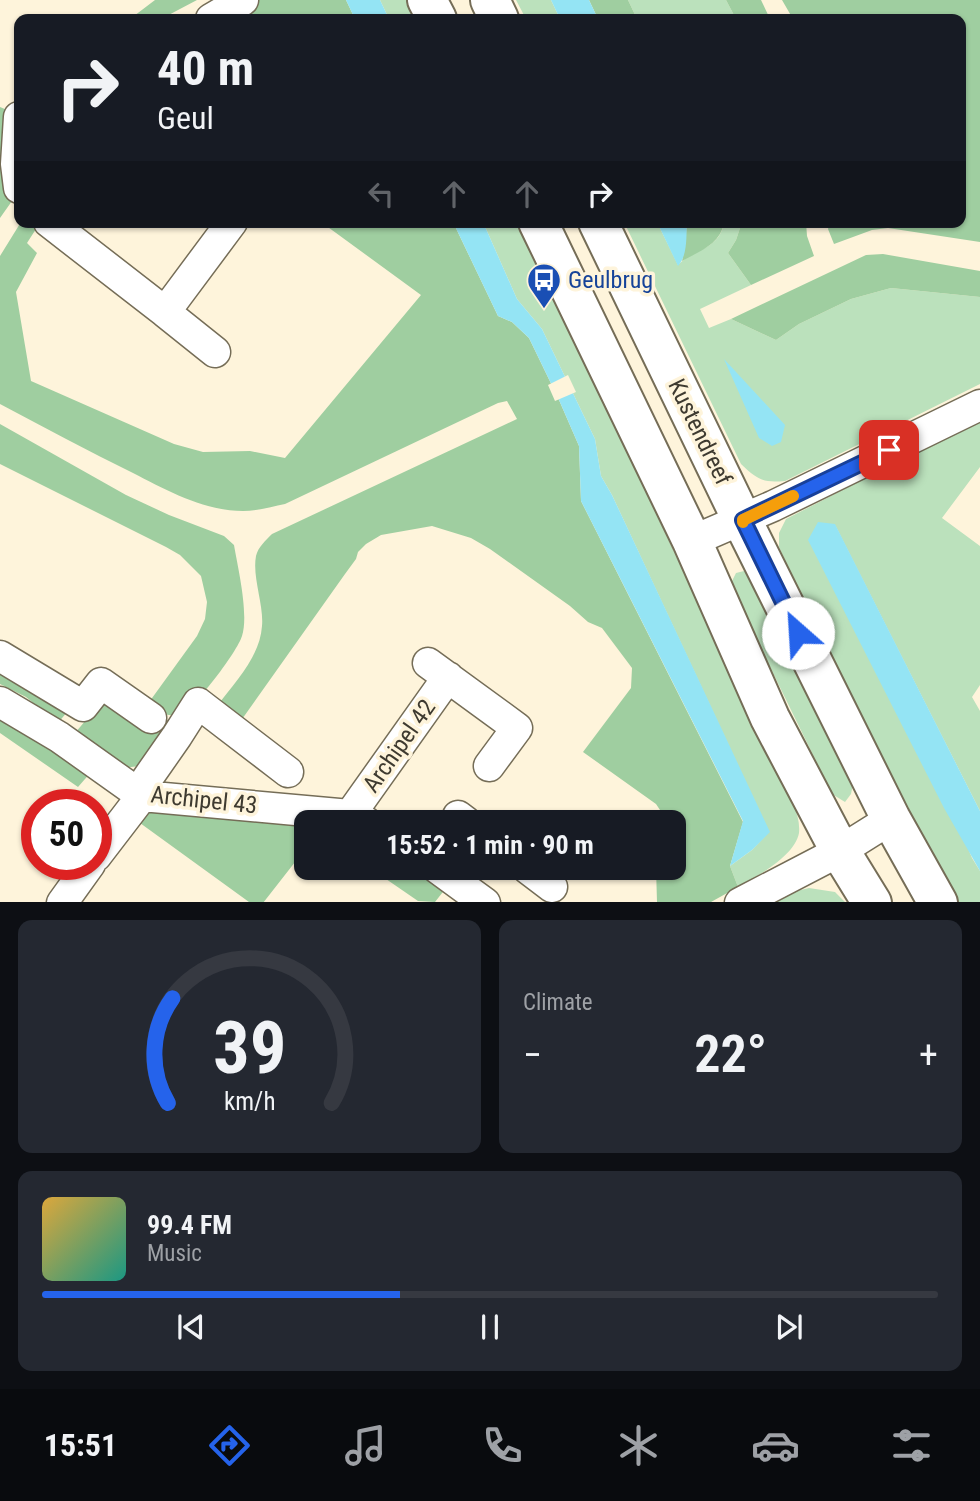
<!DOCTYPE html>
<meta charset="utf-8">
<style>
:root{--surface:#171b24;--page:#242831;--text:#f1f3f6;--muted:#9ea1a6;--line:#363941;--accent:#2563eb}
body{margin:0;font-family:"Roboto Condensed",sans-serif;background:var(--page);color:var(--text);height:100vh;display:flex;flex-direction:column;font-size:26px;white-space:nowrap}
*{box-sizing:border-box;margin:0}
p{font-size:23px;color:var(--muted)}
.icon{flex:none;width:38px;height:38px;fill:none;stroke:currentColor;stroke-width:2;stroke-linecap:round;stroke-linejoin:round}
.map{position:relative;height:902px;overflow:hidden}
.sheet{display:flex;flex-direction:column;gap:18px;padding:18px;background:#0d0f14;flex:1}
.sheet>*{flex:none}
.top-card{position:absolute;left:14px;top:14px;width:952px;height:214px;border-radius:14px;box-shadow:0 2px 5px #0004;background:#171b24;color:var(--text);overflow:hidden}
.speed{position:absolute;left:21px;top:789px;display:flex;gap:14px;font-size:35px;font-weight:700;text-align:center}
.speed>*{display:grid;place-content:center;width:91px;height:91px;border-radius:50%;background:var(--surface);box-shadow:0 2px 5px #0004;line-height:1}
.speed .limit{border:10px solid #d22;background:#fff;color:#111}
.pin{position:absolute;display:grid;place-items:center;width:60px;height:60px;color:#fff;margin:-30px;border-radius:14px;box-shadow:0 4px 10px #0006}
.me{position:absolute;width:77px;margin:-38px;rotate:334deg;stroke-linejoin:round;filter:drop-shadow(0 0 5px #0008)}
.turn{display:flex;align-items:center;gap:24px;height:147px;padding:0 28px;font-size:32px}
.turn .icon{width:91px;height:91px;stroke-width:2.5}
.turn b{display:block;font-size:49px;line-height:60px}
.lanes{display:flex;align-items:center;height:66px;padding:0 28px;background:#0003;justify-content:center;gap:35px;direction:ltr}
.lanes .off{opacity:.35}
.big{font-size:52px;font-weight:700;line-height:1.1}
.sheet .card{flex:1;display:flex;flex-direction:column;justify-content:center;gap:10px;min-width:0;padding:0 24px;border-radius:14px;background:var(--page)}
.sheet .dial{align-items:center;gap:0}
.dial svg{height:182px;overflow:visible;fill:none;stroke:var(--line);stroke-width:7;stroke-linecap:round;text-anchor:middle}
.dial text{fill:var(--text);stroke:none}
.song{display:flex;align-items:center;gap:21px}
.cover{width:84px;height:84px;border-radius:10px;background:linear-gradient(135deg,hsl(40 70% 55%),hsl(170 70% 35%))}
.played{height:7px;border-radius:4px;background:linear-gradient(90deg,var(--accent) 40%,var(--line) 40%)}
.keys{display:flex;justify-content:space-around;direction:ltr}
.heat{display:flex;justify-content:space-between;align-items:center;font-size:38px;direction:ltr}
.sheet .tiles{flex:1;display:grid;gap:18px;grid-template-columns:1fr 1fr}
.card:last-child{grid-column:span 2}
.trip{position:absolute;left:294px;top:810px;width:392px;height:70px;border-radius:14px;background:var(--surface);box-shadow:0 2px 5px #0004;font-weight:700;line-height:70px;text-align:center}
.tab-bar{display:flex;height:112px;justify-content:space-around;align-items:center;background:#090b0e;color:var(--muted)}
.tab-bar .icon{width:49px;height:49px}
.tab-bar .current{color:var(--accent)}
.tab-bar b{font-size:32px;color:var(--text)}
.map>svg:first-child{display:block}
.green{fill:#bbe1bc}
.forest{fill:#9fcea0}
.water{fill:#94e4f4}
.pier{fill:#fef4db}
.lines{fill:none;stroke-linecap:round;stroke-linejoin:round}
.minor-casing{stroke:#756d57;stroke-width:33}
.major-casing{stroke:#756d57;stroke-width:42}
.minor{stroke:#fff;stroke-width:30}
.major{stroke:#fff;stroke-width:38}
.route-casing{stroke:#184099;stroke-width:18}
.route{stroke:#2563eb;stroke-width:12}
.slow{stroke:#f59e0b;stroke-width:12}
.labels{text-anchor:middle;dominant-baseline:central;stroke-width:7;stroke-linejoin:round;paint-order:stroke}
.transit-label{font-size:24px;fill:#164399;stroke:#fef4db;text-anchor:start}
.street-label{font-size:24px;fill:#3e3a30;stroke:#fef4db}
</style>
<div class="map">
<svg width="980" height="903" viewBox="0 0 980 903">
<rect width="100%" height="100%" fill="#fef4db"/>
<path class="green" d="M380,0h31l9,19h-31z
M516,0h35l9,19h-34z
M628,0h98l10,19h-99z
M483,222h35l276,583c3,9 6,18 5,28 -4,23 -43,44 -61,54l-8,-21 22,-16 17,-18 -157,-337 -11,-19 -6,-37 -53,-110 -25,-30z
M624,222h33l21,43c16,-17 42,-15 46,-43h18l-6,18 -8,13 23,32 -51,24 9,19 22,-9 45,21 23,-16 52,-25 40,-11 89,9v87l-195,97c-22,2 -27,-1 -44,-17z
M980,420v47l-38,51 38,28v139l-8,12 8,14v100l-145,-286 137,333 8,13v31h-25l-96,-178 -80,-177v-14l7,-14z
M744,571l10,7 99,206 -2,10 -6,8 -13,-8 -102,-209 6,-12z
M809,888l26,4 10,10 -82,1 13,-7z"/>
<path class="forest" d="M155,0h42l-36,19h-31z
M258,0h88l9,19h-130z
M589,0h39l9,19h-39z
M726,0h35l9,19h-34z
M782,0h198v242l-92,-14 -16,2 -38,14 -6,-15 2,-7h131v-203h-168z
M0,107l12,5 -6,67 6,22 -12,17z
M21,222h5l10,7 -9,14 10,10 -21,39 15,89 143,63 29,8 47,-1 35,7 136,-163 -100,-73h132l45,94 14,6 17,16 30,62 20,46 2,55 162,321 -13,44 8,21 -27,15h-54l-1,-34h18v-46h-13l-1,-12 -4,-6 -73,-52 48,-64 1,-20 -30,-40 -14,-6 -18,-16 -80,-57 -19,-11 -39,-12 -51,9 -15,9 -8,8 -2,7 -11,15 -105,148 -23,-16c18,-24 43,-49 45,-80 2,-21 -10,-49 -6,-70 2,-9 10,-16 16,-22l245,-115 -10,-18 -9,2 -213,101c-14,3 -28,7 -42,7 -39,0 -77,-21 -110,-38 -45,-22 -89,-46 -133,-69v-148z
M687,222h37c-3,22 -24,29 -42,39l3,-16z
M742,222h64l1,14 7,20 -63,29 -23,-32 8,-13z
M883,254l97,17v26l-89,-9 -40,11 -52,25 -23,16 -45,-21 135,-64z
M0,424l126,71 43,20 55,21 10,9c4,23 15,69 8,91 -5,16 -45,69 -60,77 -12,6 -24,-1 -35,-8l50,-69 8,-17 2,-17 -6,-26 -21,-21 -14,-8 -166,-83z
M0,662l72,44 -14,17 -32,-26 -26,-13z
M102,701l47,24 15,12 -24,29 -18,2 -47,-35z
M0,714l92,57 -14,16 -78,-54z
M154,808l152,14v26l-43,55 -14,-1 -109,-79 8,-11z
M370,868h47l29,20 -11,14 -17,-1z"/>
<path class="water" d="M346,0h34l9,19h-34z
M551,0h38l9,19h-38z
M453,222h30l34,77 25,30 53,110 6,37 11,19 158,337 -18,18 -22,16 13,-45 -162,-320 -2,-55 -20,-46 -30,-62 -17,-16 -14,-6z
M657,222h30c-1,14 1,33 -9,44z
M724,359l61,66 -4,17 -9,4 -13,-8z
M818,522l17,2 145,287v60l-36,-63 -136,-268z"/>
<path class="pier" d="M568,375l8,17 -21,9 -7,-16z"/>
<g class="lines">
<g class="minor-casing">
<path id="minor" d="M211,19l32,-19
M19,117l-3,47 3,24
M49,222l116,90 67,-90
M165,312l50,40
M692,541l81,-35 207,-101
M0,656l83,50 18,-23 50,35
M428,663l89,65 -28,38
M0,702l59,35 83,59 208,19 16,7
M350,815l98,-138
M458,816l8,6
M96,856l46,-60 5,-17 30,-43 21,-33 90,69
M437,868l48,35
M527,868l25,19
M62,903l28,-39
M740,903l100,-52 51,-32"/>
</g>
<g class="major-casing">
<path id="major" d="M427,0l10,19
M490,0l9,19
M538,222l154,319 78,177 70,133 32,52
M598,222l144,298 149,299 47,84"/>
</g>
<use href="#minor" class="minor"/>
<use href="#major" class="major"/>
</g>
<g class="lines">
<g class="route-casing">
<path id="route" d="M798,633l-55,-113 146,-70"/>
</g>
<use href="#route" class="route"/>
<path class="slow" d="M743,522v-2l50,-24"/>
</g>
<defs>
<g id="bus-pin" transform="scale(1.75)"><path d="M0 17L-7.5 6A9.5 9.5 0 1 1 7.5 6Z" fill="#1a4fb4" stroke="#fef4db"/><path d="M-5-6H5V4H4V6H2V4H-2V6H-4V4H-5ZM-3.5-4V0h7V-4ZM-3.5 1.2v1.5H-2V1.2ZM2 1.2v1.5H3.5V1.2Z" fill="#fff"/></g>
</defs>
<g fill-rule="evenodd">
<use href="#bus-pin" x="544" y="280"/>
</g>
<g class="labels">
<g class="transit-label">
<text x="568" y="280">Geulbrug</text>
</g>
<g class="street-label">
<text transform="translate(700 432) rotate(64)">Kustendreef</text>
<text transform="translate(399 746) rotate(-55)">Archipel 42</text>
<text transform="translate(204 800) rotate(6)">Archipel 43</text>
</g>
</g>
</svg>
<div class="speed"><div class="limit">50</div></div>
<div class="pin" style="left:889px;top:450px;background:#d93025"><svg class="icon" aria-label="arrive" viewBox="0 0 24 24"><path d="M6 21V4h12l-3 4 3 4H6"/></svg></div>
<svg class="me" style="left:798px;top:633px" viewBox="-20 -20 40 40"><circle r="19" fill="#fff"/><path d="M0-13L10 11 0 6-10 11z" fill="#2563eb"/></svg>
<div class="trip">15:52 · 1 min · 90 m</div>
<div class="top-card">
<div class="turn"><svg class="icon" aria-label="right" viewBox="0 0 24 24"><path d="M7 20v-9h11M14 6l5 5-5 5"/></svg><div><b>40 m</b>Geul</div></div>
<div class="lanes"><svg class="icon off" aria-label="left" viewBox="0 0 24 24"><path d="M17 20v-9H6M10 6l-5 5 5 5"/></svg><svg class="icon off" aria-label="ahead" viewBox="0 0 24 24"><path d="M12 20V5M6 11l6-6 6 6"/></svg><svg class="icon off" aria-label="ahead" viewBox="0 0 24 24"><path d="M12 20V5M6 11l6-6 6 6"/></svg><svg class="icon" aria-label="right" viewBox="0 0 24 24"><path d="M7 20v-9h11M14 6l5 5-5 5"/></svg></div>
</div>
</div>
<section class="sheet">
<div class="tiles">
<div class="card dial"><svg viewBox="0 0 100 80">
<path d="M14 69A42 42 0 1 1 86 69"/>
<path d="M14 69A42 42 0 0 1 16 23" stroke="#2563eb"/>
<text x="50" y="56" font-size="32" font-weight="700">39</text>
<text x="50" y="72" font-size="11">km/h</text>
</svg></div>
<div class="card"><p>Climate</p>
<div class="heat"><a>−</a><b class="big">22°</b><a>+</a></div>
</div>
<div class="card">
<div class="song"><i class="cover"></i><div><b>99.4 FM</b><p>Music</p></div></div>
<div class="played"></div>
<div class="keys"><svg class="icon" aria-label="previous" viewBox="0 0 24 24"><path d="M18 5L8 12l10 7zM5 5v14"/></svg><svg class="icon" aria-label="pause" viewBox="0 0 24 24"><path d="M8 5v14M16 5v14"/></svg><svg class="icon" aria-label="next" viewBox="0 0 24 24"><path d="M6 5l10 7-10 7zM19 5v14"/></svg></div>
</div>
</div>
</section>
<nav class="tab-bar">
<b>15:51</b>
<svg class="icon current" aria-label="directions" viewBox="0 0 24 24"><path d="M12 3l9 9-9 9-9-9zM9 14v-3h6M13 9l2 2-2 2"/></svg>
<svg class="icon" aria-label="music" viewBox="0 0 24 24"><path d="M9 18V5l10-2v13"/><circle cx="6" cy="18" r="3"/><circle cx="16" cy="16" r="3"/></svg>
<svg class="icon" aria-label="phone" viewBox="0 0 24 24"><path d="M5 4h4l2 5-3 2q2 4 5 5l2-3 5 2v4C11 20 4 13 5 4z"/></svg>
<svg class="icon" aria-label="climate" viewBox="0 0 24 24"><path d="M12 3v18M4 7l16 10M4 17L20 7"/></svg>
<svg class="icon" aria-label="car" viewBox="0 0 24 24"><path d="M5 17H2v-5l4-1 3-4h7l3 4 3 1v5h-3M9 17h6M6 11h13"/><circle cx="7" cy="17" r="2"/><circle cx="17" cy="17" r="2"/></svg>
<svg class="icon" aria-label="filters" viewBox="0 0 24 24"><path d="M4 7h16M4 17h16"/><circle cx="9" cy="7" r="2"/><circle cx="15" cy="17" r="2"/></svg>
</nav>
